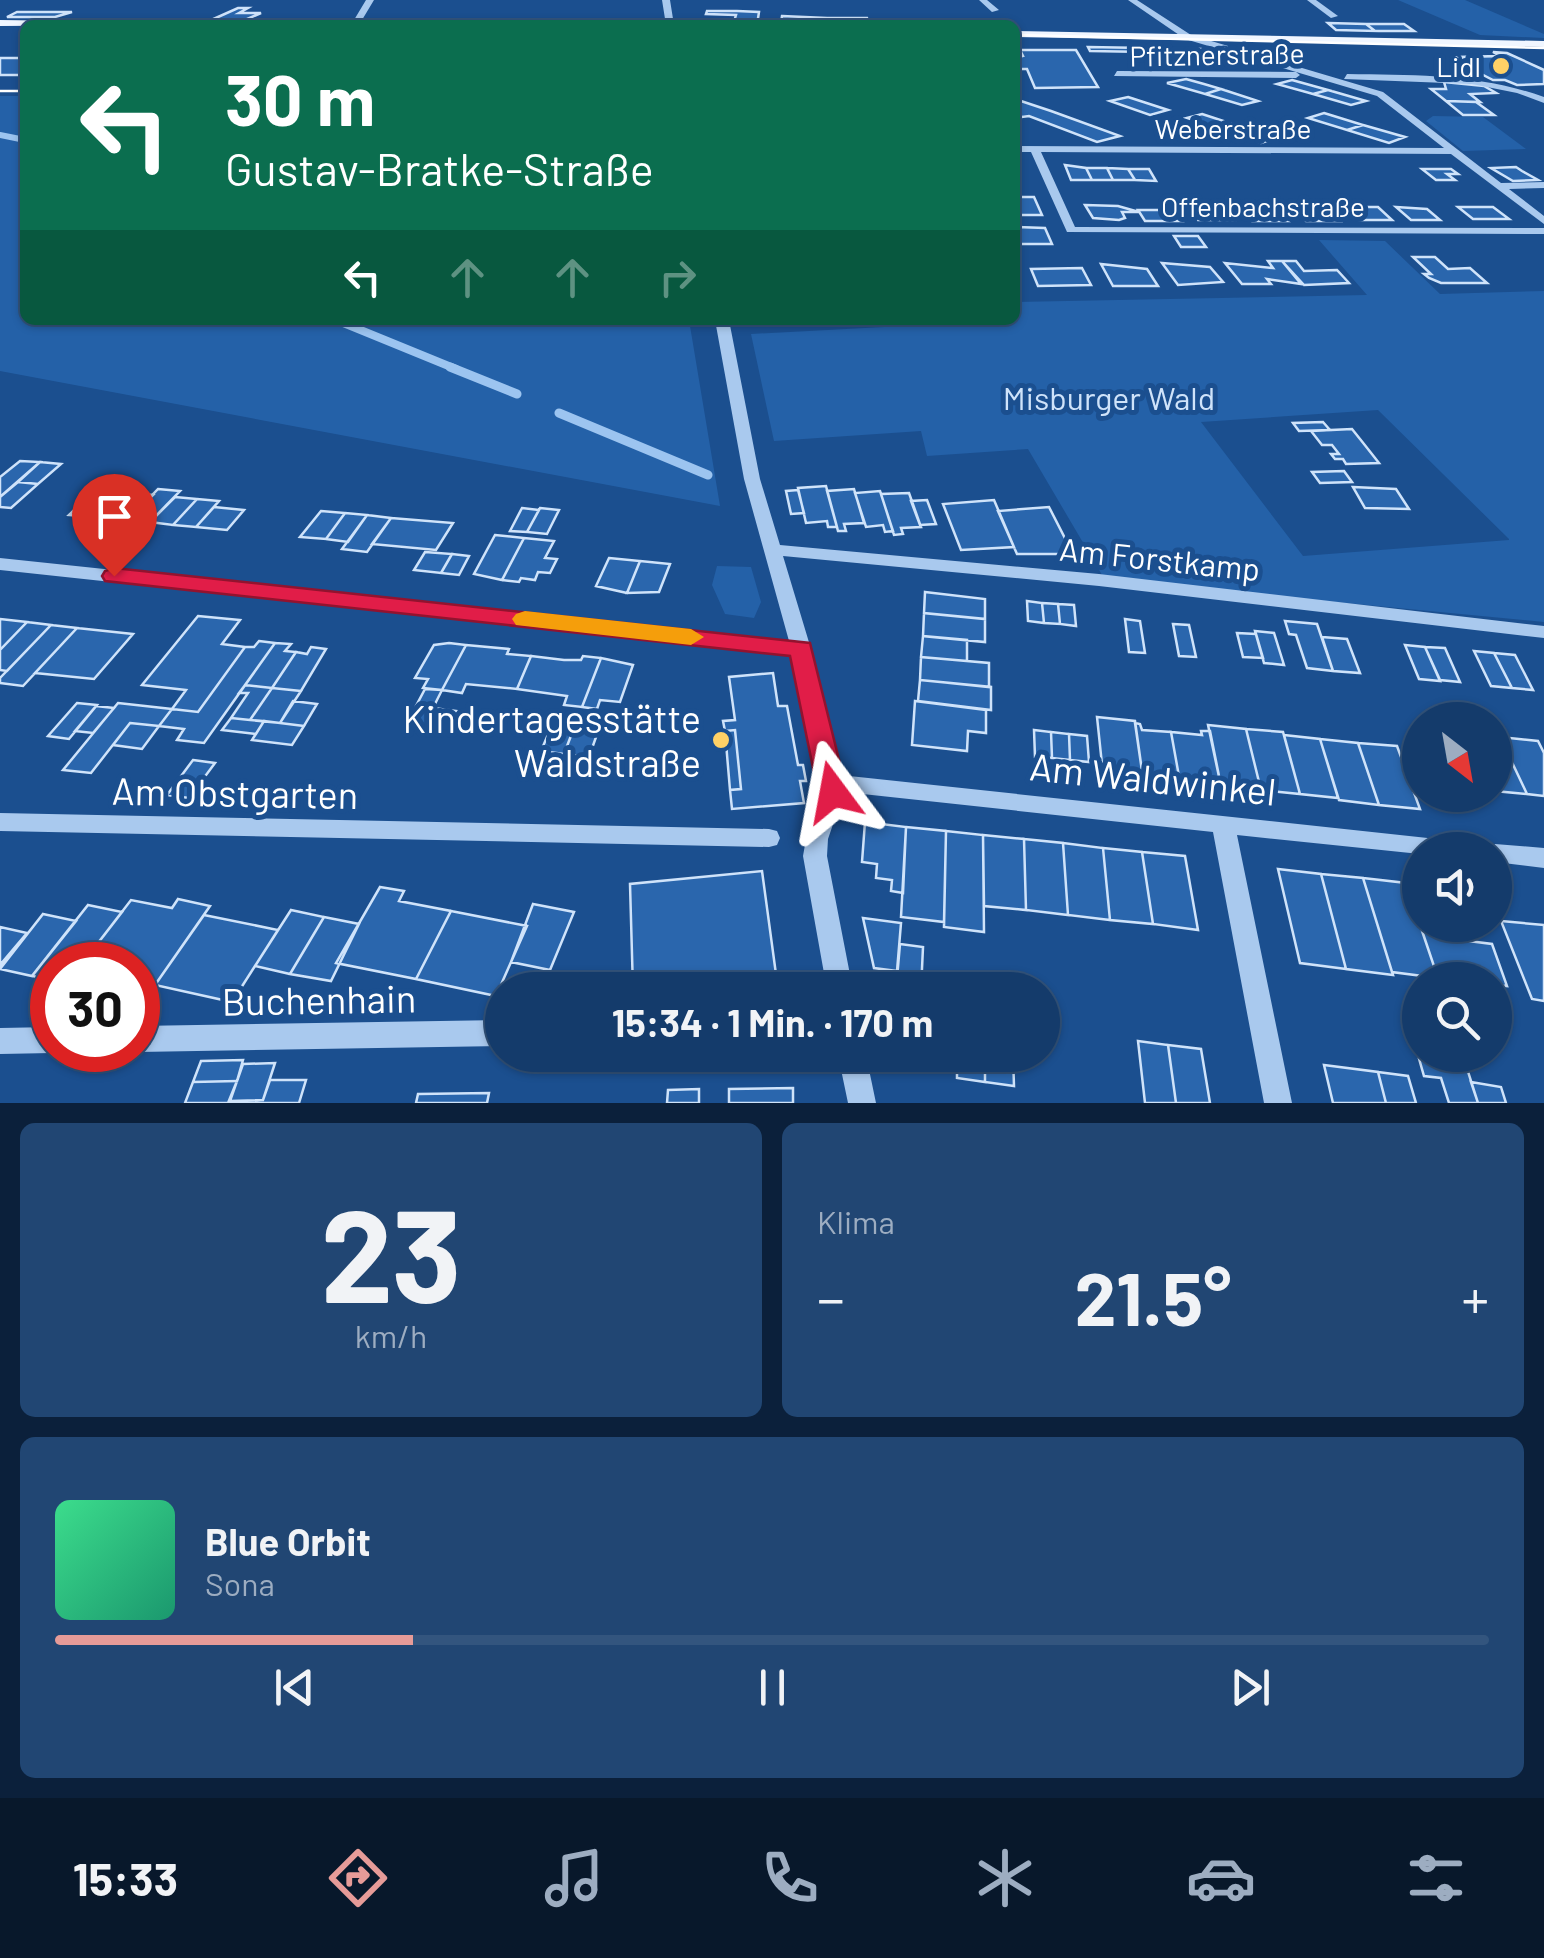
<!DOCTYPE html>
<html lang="de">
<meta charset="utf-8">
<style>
:root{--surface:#143b6b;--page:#214673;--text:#f1f3f6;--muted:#9dadc1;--line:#33557e;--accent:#e69b98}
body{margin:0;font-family:Barlow,sans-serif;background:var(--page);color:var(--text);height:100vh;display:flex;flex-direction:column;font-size:38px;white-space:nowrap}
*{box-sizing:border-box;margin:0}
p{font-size:32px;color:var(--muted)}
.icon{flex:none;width:55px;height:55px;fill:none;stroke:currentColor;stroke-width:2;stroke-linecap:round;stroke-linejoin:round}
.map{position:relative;height:1103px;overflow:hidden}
.details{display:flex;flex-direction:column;gap:20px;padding:20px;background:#0b203b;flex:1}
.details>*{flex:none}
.top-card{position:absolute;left:20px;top:20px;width:1000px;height:305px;border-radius:15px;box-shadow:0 2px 8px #0004,0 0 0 2px var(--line);background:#0b6e4f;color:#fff;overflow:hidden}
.needle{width:65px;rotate:149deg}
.buttons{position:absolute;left:1402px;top:702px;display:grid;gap:20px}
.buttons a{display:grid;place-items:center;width:110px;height:110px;border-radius:50%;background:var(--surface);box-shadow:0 2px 8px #0004,0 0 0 2px var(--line);font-size:50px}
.speed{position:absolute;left:30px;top:942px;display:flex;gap:20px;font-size:50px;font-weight:700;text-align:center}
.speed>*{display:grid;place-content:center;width:130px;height:130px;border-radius:50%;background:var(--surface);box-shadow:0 2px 8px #0004,0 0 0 2px var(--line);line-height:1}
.speed .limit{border:15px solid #d22;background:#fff;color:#111}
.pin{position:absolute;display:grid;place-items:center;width:85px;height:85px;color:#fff;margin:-102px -42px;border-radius:50% 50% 50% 0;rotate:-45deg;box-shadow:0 0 10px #0007}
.pin .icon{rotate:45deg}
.me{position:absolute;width:110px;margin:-55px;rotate:347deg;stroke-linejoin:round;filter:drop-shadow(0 0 8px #0008)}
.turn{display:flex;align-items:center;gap:35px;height:210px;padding:0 40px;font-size:45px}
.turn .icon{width:130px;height:130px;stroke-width:2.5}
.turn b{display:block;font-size:70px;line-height:85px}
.lanes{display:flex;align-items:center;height:95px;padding:0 40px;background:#0003;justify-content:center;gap:50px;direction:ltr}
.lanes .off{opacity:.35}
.big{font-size:75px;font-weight:700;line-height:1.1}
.details .card{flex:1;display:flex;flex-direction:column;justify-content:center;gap:15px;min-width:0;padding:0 35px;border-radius:15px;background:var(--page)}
.details .dial{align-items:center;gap:0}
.dial b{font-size:130px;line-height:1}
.song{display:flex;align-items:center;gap:30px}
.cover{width:120px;height:120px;border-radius:15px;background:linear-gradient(135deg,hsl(150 70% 55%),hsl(160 70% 35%))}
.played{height:10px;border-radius:5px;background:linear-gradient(90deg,var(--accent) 25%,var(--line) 25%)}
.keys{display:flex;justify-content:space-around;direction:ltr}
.heat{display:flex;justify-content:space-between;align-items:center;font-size:55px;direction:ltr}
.details .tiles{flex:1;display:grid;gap:20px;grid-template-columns:1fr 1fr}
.card:last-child{grid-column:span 2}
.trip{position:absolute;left:485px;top:972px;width:575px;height:100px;border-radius:50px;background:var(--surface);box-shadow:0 2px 8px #0004,0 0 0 2px var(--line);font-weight:700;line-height:100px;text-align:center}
.dock{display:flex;height:160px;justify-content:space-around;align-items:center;background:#08182b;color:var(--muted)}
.dock .icon{width:70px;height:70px}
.dock .selected{color:var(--accent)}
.dock b{font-size:45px;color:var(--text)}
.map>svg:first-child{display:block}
.green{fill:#2461a8;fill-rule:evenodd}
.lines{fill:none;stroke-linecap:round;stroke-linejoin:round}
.stream-far2{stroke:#9cc4f0;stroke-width:6}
.stream-far1{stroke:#9cc4f0;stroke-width:8}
.stream{stroke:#9cc4f0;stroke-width:9}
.building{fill:#2a66ad;stroke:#cfe3fa;stroke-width:2.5}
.minor{fill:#a9c9ee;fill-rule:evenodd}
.major{fill:#f0f6ff;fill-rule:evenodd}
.tram{stroke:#fff;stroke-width:2.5}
.route{fill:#e11d48;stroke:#92132f;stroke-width:2.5}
.slow{fill:#f59e0b}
.poi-dot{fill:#ffd166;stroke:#1b4f8f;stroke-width:4}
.labels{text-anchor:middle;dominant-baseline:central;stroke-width:10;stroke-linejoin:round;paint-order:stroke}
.far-street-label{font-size:28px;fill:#fff;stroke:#1b4f8f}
.far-poi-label{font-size:28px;fill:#fff;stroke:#1b4f8f;text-anchor:end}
.park-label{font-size:32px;fill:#cfe3fa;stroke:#1b4f8f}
.street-label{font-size:32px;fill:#fff;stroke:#1b4f8f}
.near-poi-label{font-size:38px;fill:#fff;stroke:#1b4f8f;text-anchor:end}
.near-street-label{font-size:38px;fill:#fff;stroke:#1b4f8f}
</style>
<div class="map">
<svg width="1544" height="1103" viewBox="0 0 1544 1103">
<rect width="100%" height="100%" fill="#1b4f8f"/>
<path class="green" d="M1398,0h67l79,34v4l-64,-3z
M0,96h25v224h664l31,186 -720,-135z
M1433,116l50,1 43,32 -63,2 -37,-30z
M1319,240l66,1 55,53 104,-3v331l-439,-42 -77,-131 -101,7 -6,-25 -147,10 -23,-107 264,-14v-18l352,-7zM1378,410l131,129v1l-206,16 -102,-134z
M717,566l34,1 10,35 -7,16 -29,-4 -13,-29z"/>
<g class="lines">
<path class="stream-far2" d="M0,135l25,5"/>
<path class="stream-far1" d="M336,320l120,49"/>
<path class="stream" d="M450,367l67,27
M559,413l149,62"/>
</g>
<path class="building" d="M238,8h10l-9,5h22l-16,7 -36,1z
M707,11h30l22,1 -2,13h-24l3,-10 -30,-1z
M17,12h55l-17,5h-48z
M782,16l44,2v5h-45z
M826,18h41l3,7 -44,-1z
M1328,23l38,1 9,7 -39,-1z
M1366,24h38l10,7h-39z
M1088,47l113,2 3,4 -114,-2z
M1020,50h56l22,37 -63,1 -8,-19h-12v-11l8,-2z
M1493,52l14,1 37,17v14l-27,1 -12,-5h-12l-35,-18 6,-2 -5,-3 41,-1z
M0,58h25v17h-25z
M1186,79l18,5 17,5 -16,5 -38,-11z
M1292,80l36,10 -15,4 -36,-10z
M1444,82l40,4 12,7 -26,1 10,8 -34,-1 -15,-12h15z
M1221,89l37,12 -16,4 -37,-11z
M1328,90l38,11 -15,4 -38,-11z
M1128,97l37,12 3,1 -18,5 -40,-14z
M1015,99l36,12 69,25 -23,6 -68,-26 -7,1 -7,-5z
M1446,101l30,1 18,13h-31z
M1324,113l39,12 -16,5 -39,-12z
M1202,114l37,12 -16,4 -36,-12z
M1363,125l42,12 -16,6 -42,-13z
M1239,126l38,12 -16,5 -38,-13z
M1065,165l21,3 6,12h-21z
M1516,167l6,4 16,9 -25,1 -22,-13z
M1086,168h21l6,12h-21z
M1107,168l21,1 7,11h-22z
M1128,169h21l7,12 -21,-1z
M1422,169h29l7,5h-11l8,6h-19z
M1015,197h19l8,18h-27z
M1085,205l33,1 21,6h-17l3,6 -6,2 -26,-2z
M1188,207h36l10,13h-36z
M1345,207h33l14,13h-34z
M1396,207l31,2 13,11h-29z
M1458,207h35l16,12h-36z
M1241,208h35l12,13h-36z
M1293,208h34l13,13h-34z
M1138,210h35l9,11h-37z
M1017,227l28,1 7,16h-37z
M1174,236h24l8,11h-25z
M1413,257h22l13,12 22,-1 17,15h-46l-12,-5 -5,-4h7z
M1268,261h14l19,23 -34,-5 4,5h-29l-17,-21 48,5z
M1282,261h14l8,10 33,-1 12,13 -45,2z
M1162,263l48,4 13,15 -45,3z
M1101,264l46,5 11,17h-45z
M1082,268l9,17 -53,1 -7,-17z
M1323,422l7,8 -31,1 -6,-8z
M1352,429l12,15 15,19 -33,1 -3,-5h-8l-4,-5h8l-7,-9h-10l-11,-14z
M20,461l20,1 -40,35v-20z
M40,462l21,2 -23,20 -20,-2z
M1344,471l8,11 -32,1 -8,-11z
M18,482l20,2 -27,24 -11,-1v-10z
M826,486l11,41h-9l-1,-6 -21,2 -8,-35z
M1353,487l43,2 13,20 -44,-1z
M96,489l35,4 -26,25 -36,-3z
M158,489l22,2 -30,31 -22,-2z
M854,489l10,34 -20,1 2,7h-8l-11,-40z
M798,490l6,23 -13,1 -5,-23z
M880,491l11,34 2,6 -8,1 -2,-7 -17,2 -11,-34z
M131,493l22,2 -25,25 -23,-2z
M909,493l12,34 -20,1 2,6 -9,1 -13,-41z
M175,497l22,2 -24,26 -23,-3z
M197,499l22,2 -23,26 -23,-2z
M927,500l9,24 -16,1 -9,-24z
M994,500l20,47 -53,3 -18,-46z
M214,507l30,3 -17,20 -31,-3z
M1049,507l24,47h-56l-19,-43z
M522,508l17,2 -12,22 -17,-1z
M540,508l19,2 -12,24 -20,-2z
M321,511l24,2 -19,26 -26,-2z
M345,513l22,2 -19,27 -22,-3z
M367,515l24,3 -24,34 -25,-3z
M391,518l62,5 -17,27 -64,-6z
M495,535l29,3 -22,42 -28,-6z
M524,538l30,3 -9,17 12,1 -7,14 -12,-1 -3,8 -14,-2 -2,4 -17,-2z
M425,552l27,2 -11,19 -27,-3z
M452,554l17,2 -10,19 -18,-2z
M609,558l31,3 -13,32 -31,-7z
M640,561l30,3 -11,28 -32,1z
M925,592l60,7v20l-61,-6z
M1027,601l15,2 2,20 -16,-2z
M1042,603l16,1 2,20 -16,-1z
M1058,604l16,1 2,21 -16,-2z
M924,613l61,6v23l-62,-6z
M198,616l42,4 -18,24 23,3 -47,65 -26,-3 14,-19 -44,-5z
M0,619l27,3 -27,28z
M1125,619l15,2 5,32 -16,-1z
M1285,621l32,3 16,47 -26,-3 -11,-33 -7,-1z
M27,622l24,3 -44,46 -7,-1v-20z
M1173,624l16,1 7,32 -17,-1z
M51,625l26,3 -54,58 -23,-3v-5z
M77,628l56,6 -39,45 -59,-6z
M1255,631l19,2 10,32 -20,-2z
M1237,633l19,1 7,24 -20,-1z
M923,636l44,4v21l-46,-4z
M1322,637l25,2 13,34 -27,-2z
M259,641l16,2 -71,100 -27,-3 7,-11 -25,-3 13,-17 26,3 47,-65h9z
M275,643l16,1 -6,7 11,1 -24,36 -27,-3z
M449,643l17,2 -24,45 -19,-2 5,-9 -13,-1 19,-33z
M466,645l43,4 -2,5 24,2 -14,33 -51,-5 -4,9 -20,-3z
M1405,645l20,2 15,34 -21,-2z
M311,647l15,2 -25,42 -29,-3 24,-36 11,2z
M1425,647l20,1 15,34 -20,-2z
M1474,651l20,2 18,35 -21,-2z
M1494,653l21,2 18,35 -21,-2z
M531,656l33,4h17l2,-4 18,2 -19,49 -18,-2 3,-9 -50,-7z
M921,657l68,6v24l-69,-7z
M601,658l32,7 -13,37 -20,-2 -3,9 -15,-2z
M773,673l5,33h9l11,59h5l3,16h-6l4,22 -72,6 -2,-19 11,-1 -6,-59 -10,1 -2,-10 12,-1 -6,-43z
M920,680l71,7v23l-73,-9z
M245,685l27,3 -22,32 -19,-2 17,-25h-9z
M272,688l29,3 -21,32 -30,-3z
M425,689l17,1 -9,18 -17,-2z
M293,701l24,3 -13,22 -24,-3z
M915,701l71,9v23l-18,-2 -1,20 -55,-6z
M77,703l20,2 -28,34 -21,-3z
M118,703l54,6 -13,17 -29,-3 -39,50 -28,-3z
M96,706l18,2 -21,25 -18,-2z
M416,706l17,2 23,3 -9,17 -41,-5z
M1097,717l38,4 8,57 -40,-4z
M231,718l19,2 14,1 -8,13 -34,-4z
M555,718l22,2 -13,34 -23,-3z
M577,720l24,3 -12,34 -25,-3z
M264,721l40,5 -12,19 -40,-5z
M130,723l29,3 -17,23 -29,-4z
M1135,723l5,1 2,6 29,2 9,50 -37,-4z
M1208,725l38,4 15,61 -40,-4z
M1246,729l37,3 17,62 -39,-4z
M735,730l6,59 -11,1 -5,-59z
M1034,730l17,2 1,26 -17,-1z
M1201,731h9l11,55 -41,-4 -9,-50 31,3z
M1051,732l18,2 1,26 -18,-2z
M1069,734l18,2 2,26 -19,-2z
M1284,735l36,4 18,59 -38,-4z
M1495,736l5,1 27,57 -32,-3z
M1500,737l38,4 6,12v43l-17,-2z
M1320,739l38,4 21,62 -40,-5z
M1358,743l39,3 23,63 -41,-4z
M193,760l22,3 -26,35 -22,-3z
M865,822l41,5 -3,66 -12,-2 1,-11 -16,-2 1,-14 -15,-2z
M906,827l40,4 -2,91 -43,-5z
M946,831l37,4 1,97 -40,-5z
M983,835l41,4 2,71 -42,-4z
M1024,839l39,4 5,72 -42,-5z
M1063,843l40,5 7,72 -42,-5z
M1103,848l39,4 11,72 -43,-4z
M1142,852l43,4 13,74 -45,-6z
M1278,869l43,5 25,95 -46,-6z
M762,871l16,118 -145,1 -3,-106z
M1321,874l42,4 30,97 -47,-6z
M1363,878l43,5 32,95 -46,-6z
M1406,883l14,2v40z
M380,887l24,4 -5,10 52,10 -35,68 -80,-16z
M178,899l32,7 -55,79 -17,-4v-16h-57l50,-65 41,8z
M533,904l41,8 -24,58 -39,-8z
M88,905l34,7 -41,53h-29v15l-20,-4z
M291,910l33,7 -34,57 -35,-8z
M451,911l76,15 -31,70 -80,-17z
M43,914l33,7 -44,55 -32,-7z
M204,915l74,15 -46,72 -77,-17z
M324,917l35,7 -28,57 -41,-7z
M863,918l38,5 -4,48 -23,-3z
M1501,921l43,4v76l-12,-2z
M1420,925h43l6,16 23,3 15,42 -12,-1v-5l-57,-2z
M0,927l27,6 -27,32z
M900,944l23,3 -2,43h-25z
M1138,1041l30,4 8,58h-31z
M1168,1045l33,4 9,54h-34z
M957,1055h28v27l-28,-4z
M985,1055h28l1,31 -29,-4z
M1418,1055l47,7 13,41h-29l-8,-25 -17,-2z
M243,1060l-6,21 -44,1 8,-21z
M275,1063l-12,37 -33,1 13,-37z
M1324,1065l54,7 8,31h-53z
M1378,1072l30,4 8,27h-30z
M270,1080h36l-7,23h-71l35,-3z
M237,1081l-9,22h-43l8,-21z
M1471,1082l30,5 5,16h-28z
M793,1088v15h-64v-14z
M699,1089v14h-32l1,-13z
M489,1093l-2,10h-71l2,-9z"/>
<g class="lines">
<path class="minor" d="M366,0h8l-15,25h-8z
M662,0h8l4,25h-8z
M979,0h8l12,10 -7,2z
M1128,0h9l54,35 192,57 118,91 43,-1v6l-35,1 35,27v8l-93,-70 -410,-2 34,75 469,1v6l-477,-2 -36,-80h-16v-6l429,2 -67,-52 -192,-57z
M1307,0h9l22,16 -7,2z
M1117,71l179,1 4,3 -4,3 -182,-2z
M1347,74c67,1 133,0 197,23v6l-27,-10 -45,-9 -128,-5z
M715,320h14l31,159 20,66 319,29 445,52v12l-445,-52 -316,-30 28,93 29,126 634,68 4,7h-58v4l-183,-19 55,268h-28l-51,-271 -369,-40 -16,47 -1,17 26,134h-26l-24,-134 3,-17 16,-46 -29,-138 -793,-85v-12l789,83 -45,-162z
M0,813l769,16 8,2 3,7 -3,7 -8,2 -769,-16z
M1495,844l49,4v20l-49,-6v-12h-10z
M502,1020v26l-364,6 -4,-2h4v-24z
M0,1028l52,-1v23h7l-7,3 -52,1z
M838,1055h28l10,48h-28z"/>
<path class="major" d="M0,20l151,2 5,3 -156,1z
M1015,31l529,10v6l-529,-10z"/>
<path class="tram" d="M1015,35l529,13
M0,91h25"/>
</g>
<path class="route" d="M114,568l696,75 37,149 -4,8 -10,4 -10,-4 -5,-8 -28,-136 -685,-75 -3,-5 3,-5z"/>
<path class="slow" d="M525,611l166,18 13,8 -13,8 -175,-20 -4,-6 4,-5z"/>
<g class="poi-dot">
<circle cx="1501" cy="66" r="10"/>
<circle cx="721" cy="740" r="10"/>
</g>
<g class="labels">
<g class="far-street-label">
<text transform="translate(1217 54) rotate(-1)">Pfitznerstraße</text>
<text x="1233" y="128">Weberstraße</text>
<text x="1263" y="206">Offenbachstraße</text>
</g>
<g class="far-poi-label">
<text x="1481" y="66">Lidl</text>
</g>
<g class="park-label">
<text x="1109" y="397">Misburger Wald</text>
</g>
<g class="street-label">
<text transform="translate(1160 558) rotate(6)">Am Forstkamp</text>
</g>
<g class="near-poi-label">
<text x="701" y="718">Kindertagesstätte<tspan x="701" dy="44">Waldstraße</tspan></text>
</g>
<g class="near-street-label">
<text transform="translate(1153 778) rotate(6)">Am Waldwinkel</text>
<text transform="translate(235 792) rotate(1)">Am Obstgarten</text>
<text transform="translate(319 999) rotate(-1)">Buchenhain</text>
</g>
</g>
</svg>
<div class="buttons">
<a><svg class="needle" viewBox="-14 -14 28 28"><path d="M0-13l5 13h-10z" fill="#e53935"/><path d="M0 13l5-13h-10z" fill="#9dadc1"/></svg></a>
<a><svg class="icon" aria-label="sound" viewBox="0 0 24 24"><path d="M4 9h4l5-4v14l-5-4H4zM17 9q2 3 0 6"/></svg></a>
<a><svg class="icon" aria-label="search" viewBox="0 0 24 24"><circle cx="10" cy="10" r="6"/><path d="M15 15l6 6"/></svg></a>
</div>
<div class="speed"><div class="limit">30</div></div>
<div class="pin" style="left:114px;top:576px;background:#d93025"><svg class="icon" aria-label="arrive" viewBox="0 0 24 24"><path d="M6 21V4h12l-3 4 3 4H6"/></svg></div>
<svg class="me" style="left:833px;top:792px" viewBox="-20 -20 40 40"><path d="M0-17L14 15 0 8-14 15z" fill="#e11d48" stroke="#fff" stroke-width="4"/></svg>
<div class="trip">15:34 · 1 Min. · 170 m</div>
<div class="top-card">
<div class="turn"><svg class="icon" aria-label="left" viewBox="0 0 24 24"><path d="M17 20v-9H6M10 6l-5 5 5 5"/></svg><div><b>30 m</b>Gustav-Bratke-Straße</div></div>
<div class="lanes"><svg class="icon" aria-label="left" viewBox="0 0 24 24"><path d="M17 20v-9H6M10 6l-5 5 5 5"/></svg><svg class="icon off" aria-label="ahead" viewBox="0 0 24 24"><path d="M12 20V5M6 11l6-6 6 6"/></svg><svg class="icon off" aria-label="ahead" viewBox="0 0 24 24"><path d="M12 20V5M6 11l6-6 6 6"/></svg><svg class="icon off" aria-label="right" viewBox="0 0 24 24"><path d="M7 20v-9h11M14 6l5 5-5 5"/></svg></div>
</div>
</div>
<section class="details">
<div class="tiles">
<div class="card dial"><b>23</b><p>km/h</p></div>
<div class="card"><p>Klima</p>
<div class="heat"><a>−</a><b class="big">21.5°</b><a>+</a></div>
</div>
<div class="card">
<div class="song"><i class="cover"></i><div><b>Blue Orbit</b><p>Sona</p></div></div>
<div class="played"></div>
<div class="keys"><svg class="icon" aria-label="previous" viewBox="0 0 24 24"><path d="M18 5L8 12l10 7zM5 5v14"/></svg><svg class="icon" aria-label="pause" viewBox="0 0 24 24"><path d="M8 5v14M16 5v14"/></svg><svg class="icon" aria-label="next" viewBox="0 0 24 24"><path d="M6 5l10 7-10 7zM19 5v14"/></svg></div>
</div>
</div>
</section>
<nav class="dock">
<b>15:33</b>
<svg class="icon selected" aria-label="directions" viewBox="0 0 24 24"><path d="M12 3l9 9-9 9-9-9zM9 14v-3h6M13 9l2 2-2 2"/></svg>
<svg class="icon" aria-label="music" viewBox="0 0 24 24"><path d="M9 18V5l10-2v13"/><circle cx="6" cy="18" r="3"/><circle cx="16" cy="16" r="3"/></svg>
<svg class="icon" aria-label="phone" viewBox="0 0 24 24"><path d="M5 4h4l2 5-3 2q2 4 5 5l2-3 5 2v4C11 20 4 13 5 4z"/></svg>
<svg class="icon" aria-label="climate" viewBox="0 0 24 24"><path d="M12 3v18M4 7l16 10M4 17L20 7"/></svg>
<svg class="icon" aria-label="car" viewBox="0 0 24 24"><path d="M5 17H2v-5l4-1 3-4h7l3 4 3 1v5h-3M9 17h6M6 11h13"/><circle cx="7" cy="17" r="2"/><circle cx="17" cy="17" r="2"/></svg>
<svg class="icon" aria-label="filters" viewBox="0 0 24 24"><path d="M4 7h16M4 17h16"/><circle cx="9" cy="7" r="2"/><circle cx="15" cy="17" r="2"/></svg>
</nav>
